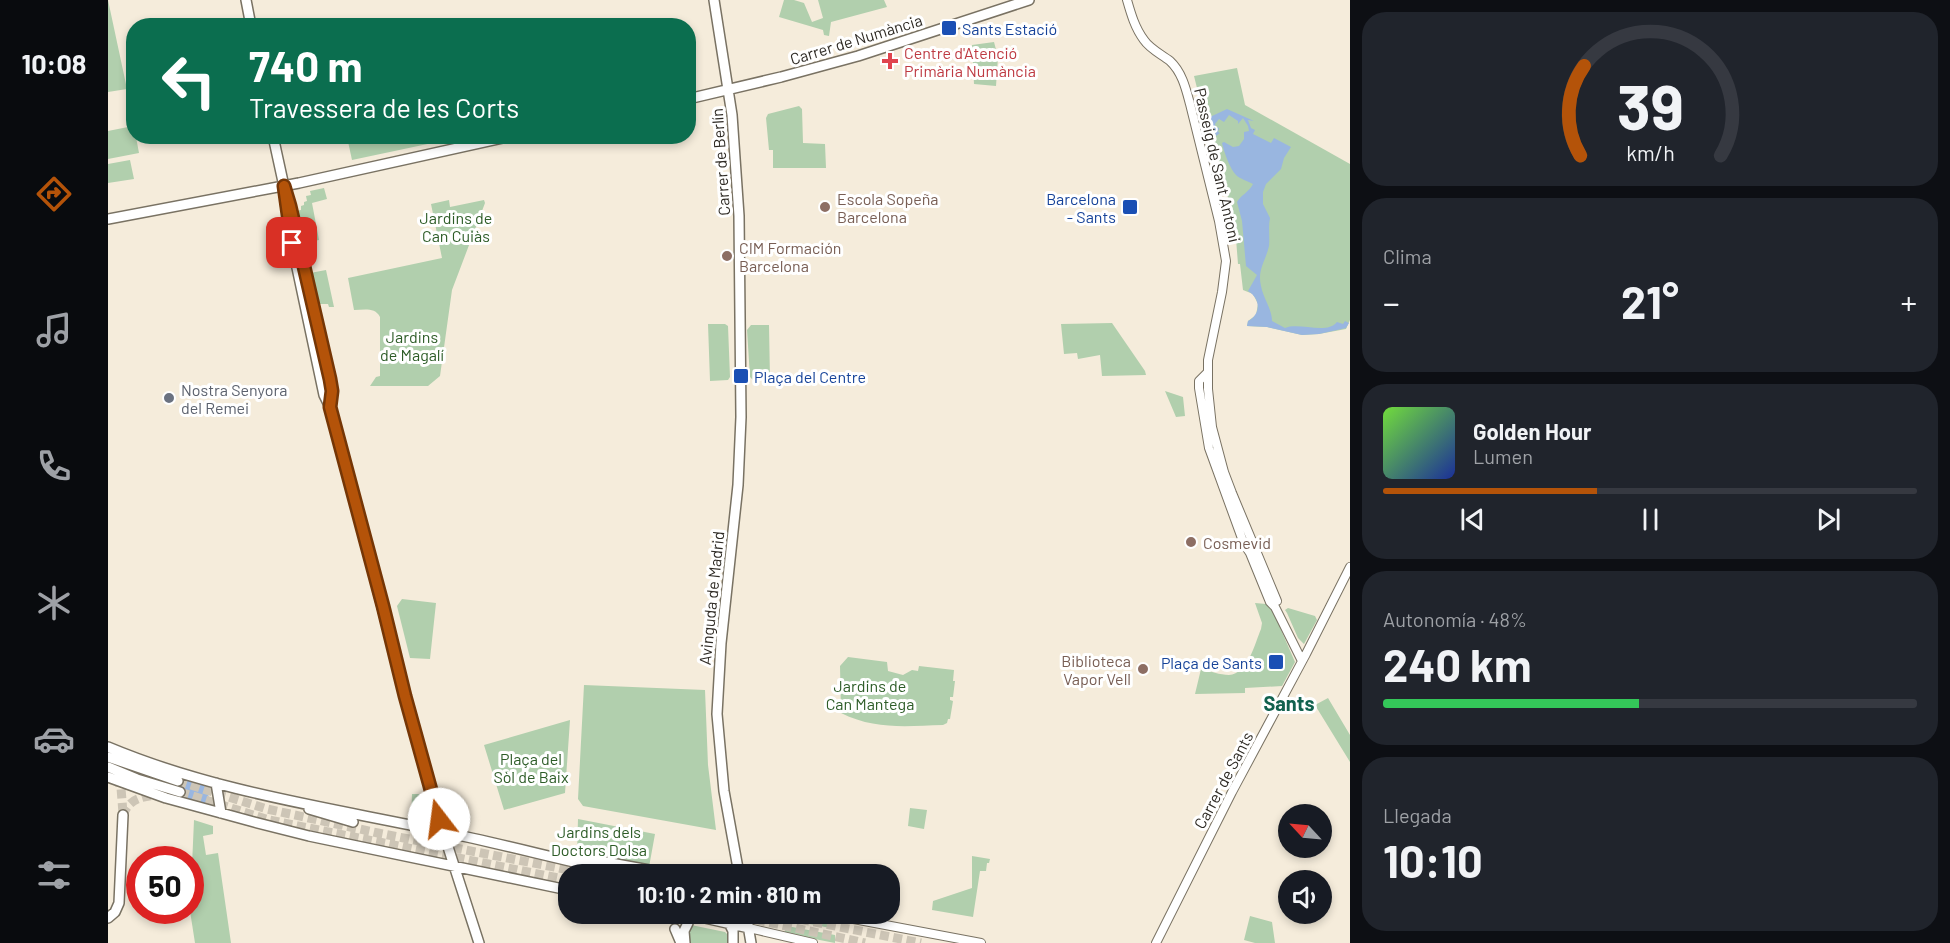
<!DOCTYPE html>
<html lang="es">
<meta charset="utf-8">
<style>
:root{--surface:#171b24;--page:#20242c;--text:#f1f3f6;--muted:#9ea1a6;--line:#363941;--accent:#b45309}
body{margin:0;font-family:Barlow,sans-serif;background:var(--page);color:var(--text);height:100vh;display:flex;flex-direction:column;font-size:22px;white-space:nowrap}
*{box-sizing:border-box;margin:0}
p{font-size:20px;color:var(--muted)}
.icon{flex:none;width:33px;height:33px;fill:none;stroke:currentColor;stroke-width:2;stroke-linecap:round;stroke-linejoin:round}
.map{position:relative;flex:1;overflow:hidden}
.side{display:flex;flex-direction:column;gap:12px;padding:12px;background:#0d0f14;width:600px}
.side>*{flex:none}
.banner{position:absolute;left:18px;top:18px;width:570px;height:126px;border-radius:24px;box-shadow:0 3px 9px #0003;background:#0b6e4f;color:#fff;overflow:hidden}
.needle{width:39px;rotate:296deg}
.fabs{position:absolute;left:1170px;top:804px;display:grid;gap:12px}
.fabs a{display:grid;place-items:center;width:54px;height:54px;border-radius:50%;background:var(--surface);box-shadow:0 3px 9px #0003;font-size:30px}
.speed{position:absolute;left:18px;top:846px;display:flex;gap:12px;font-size:30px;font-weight:700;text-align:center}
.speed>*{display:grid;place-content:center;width:78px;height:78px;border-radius:50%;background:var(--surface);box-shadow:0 3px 9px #0003;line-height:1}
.speed .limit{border:9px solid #d22;background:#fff;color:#111}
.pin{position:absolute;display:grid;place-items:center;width:51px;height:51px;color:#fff;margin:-26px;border-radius:12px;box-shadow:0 3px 9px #0006}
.me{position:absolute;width:66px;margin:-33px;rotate:345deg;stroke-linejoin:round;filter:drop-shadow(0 0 4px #0008)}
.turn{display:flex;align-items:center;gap:21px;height:126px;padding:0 24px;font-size:27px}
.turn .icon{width:78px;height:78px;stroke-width:2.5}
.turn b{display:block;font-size:42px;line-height:51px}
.big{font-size:45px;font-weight:700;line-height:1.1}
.side .card{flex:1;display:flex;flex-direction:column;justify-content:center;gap:9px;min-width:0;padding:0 21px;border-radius:24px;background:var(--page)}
.side .dial{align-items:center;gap:0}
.dial svg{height:156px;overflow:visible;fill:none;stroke:var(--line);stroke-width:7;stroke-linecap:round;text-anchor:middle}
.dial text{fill:var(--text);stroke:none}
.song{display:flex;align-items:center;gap:18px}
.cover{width:72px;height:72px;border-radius:9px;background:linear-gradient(135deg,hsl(100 70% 55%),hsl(230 70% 35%))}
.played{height:6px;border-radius:3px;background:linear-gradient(90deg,var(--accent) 40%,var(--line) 40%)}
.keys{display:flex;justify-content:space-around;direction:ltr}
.heat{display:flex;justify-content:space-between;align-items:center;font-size:33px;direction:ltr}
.charge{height:9px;border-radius:4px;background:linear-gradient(90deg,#34c759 48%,var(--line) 0)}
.trip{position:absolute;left:450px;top:864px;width:342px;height:60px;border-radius:24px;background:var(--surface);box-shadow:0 3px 9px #0003;font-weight:700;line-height:60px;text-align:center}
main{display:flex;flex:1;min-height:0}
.tab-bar{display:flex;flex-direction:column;width:108px;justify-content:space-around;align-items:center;background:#090b0e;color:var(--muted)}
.tab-bar .icon{width:42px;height:42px}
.tab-bar .active{color:var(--accent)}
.tab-bar b{font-size:27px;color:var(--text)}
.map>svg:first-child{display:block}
.green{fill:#b1cfad}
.water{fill:#99b6e0}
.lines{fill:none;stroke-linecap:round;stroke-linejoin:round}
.major-tunnel{stroke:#cdc5b6;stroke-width:9;stroke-dasharray:9 4.5;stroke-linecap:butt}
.minor-casing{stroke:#797263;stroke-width:10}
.major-casing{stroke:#797263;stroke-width:12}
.minor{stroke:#fff;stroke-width:8}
.major{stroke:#fff;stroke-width:9}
.route-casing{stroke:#753606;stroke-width:15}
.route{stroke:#b45309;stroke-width:10}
.transit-dot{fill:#1a4fb4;stroke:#fff;stroke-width:2}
.health-dot{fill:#e0444e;stroke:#fff;stroke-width:2}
.education-dot{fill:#8d6e63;stroke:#fff;stroke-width:2}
.worship-dot{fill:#6b7280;stroke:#fff;stroke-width:2}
.labels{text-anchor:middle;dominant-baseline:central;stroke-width:6;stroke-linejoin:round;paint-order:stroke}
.transit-label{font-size:16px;fill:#164399;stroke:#fff;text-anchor:start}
.street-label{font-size:16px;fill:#2e2a24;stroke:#fff}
.health-label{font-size:16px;fill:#be3a42;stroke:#fff;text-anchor:start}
.education-label{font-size:16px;fill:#785e54;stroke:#fff;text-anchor:start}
.park-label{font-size:16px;fill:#2d5c27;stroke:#fff}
.worship-label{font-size:16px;fill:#5b616d;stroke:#fff;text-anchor:start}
.quarter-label{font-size:20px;font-weight:bold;fill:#11614e;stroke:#fff}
</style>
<main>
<nav class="tab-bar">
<b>10:08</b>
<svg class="icon active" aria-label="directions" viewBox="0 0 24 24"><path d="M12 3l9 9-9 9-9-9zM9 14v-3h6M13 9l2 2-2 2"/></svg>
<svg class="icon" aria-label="music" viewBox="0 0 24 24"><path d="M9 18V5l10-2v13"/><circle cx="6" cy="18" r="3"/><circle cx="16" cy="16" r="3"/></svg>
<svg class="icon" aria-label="phone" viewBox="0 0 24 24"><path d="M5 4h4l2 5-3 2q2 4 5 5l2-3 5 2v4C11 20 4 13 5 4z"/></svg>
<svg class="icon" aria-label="climate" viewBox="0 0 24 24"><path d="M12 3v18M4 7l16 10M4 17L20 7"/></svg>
<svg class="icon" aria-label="car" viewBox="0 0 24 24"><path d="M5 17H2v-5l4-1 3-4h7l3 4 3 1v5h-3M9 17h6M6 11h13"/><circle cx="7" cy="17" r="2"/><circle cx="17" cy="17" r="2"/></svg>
<svg class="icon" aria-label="filters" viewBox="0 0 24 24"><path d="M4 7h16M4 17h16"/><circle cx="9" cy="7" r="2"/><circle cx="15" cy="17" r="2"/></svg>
</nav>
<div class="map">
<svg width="1242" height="943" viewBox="0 0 1242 943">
<rect width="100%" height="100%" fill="#f5ecdb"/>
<path class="green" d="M0,0l19,89 -19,3z
M676,0h10l10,3 8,19 11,-4 -5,-18h66l3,7 -56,15 -2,14 -5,-1 -1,-5 -44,-13z
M886,42l4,15 -2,29 -22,-2 -2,-39z
M1129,68l8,37 105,59v156l-4,9 -27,5 -17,1 -35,-8 -20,-1 1,-5 8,-6 2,-11 -5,-10 -10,-4 -3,-26h-2l-3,-38 -26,-104h-2l-4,-10 -9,-36z
M691,106l3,3 1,34 22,1 1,24h-53v-18h-4l-3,-32 2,-4z
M25,126l1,10 2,1 3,16 -31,6v-28z
M239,137h89l1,5 -85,18z
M22,160l4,19 -26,4v-19z
M216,188l3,11 -15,4 7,37 -15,3 -8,-32 5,-1v-4l3,-1v-3l3,-1 -1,-5 5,-1 -1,-4z
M341,200l1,7 34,-7 1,3 -33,87 -12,86 -12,10h-58l6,-9 4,-1v-59c-5,-10 -16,-7 -26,-7l-6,-32 94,-20 -11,-54z
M218,270l8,37h-5l-1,-3h-8l-4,-6 -6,-25z
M1004,323l33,48 1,4 -44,1 -2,-21 -22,4 -1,-6 -13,1 -3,-30z
M600,324h17l3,2 2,51 -2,3 -18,1z
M643,325h18l1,55h-17l-3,-3 -3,-47z
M1057,391l18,6 2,19 -9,1z
M294,599l34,4 -6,56 -20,-1 -13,-52z
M1147,603l11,1 6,5 23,53 -13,24 -37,2v5l-50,1 6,-25c9,2 19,6 28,6 19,-1 26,-32 32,-46l1,-6z
M1180,608l27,8 2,4 -13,24 -6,-6 -11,-25 -2,-3z
M740,657l39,5 1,9 15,4 9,-5 6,1 1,-5 35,4 -1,11h2l-2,16h-3v3l3,1 -3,18h-2l-1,4 -4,2c-37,1 -68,5 -102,-12l-1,-47z
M476,685l121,5 3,75 8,65 -133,-24 -5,-7z
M1220,698l22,37v27l-35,-57z
M462,720l-5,73 -61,17 -20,-65z
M304,794h8l5,19 -3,6 -5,3v-10h-4l-1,8h-1z
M802,808l17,2 -3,19 -16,-3z
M470,819l77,15 -6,33 -72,-13z
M86,820l19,6v8l-10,2 3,19 12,-2 13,90h-36l-5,-32z
M864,856l18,3 -1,4h-2l-1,8h-6l-7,46 -41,-7 1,-9 39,-13z
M678,914h15l33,6 -4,8 -25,-5z
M1142,916l22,6 3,21h-20l-11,-3z
M583,925l34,7 4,4v7h-40l-1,-12z
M679,926l48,9v8l-51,-10z"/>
<path class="water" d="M1119,109l27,12 -6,-1 3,8 4,2 -2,4 18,9 3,-5 17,9 -7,11 -3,11 -15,15 -3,8v12l7,14c-2,9 0,18 -1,28 -3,14 -12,24 -8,40 2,12 11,23 11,35l13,7c14,-6 42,7 52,-6l6,2 2,-3 4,2 -3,5 -27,6 -17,1 -35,-8 -20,-1 1,-5c13,-7 13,-22 0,-30l9,-16 -11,-9 -4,-45 -5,-19c4,-7 12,-10 16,-18 -5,-3 -13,-5 -17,-9 -6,-6 -12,-23 -14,-32l2,-1 9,5 6,-1 5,-7v-7l5,-1 -1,-5 -5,-8 -5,6v-3l-9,-6 -5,7 -5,-3 -4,5 1,3 3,1 -1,4 2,1 -4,3 -6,-19z
M70,777l29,9 3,20 -29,-8z"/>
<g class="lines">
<path class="major-tunnel" d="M8,777l5,11 2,25
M70,781l89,28 111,24 212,41
M72,792l89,28 299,60
M15,815c6,-16 19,-19 36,-20
M560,914l7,15
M622,914l135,29
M666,914l147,29
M588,916l15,-2 25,2"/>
<g class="minor-casing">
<path id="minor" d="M1019,0c4,14 8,28 17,40 6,9 17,14 26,21 12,11 16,28 20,43l29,117 7,40 -4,31 -14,68v29l4,38 12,45 8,21 45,108
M1099,373l-8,8v7l10,60 35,96 6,9 20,49 5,5 27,54
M719,914l154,29
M641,928l64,15
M1048,943l76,-151 74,-138 44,-87"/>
</g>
<g class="major-casing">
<path id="major" d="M138,0l5,26
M606,0l18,115 7,101 2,201 -3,68 -17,158 -4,71 7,77 15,83
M580,99l93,-22 77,-21 171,-56
M165,136l12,55
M176,186l2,21 10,56 28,132 6,12 13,47 62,242 34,123 40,124
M0,219l191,-36 213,-47
M194,263l28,116 2,12 -2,16
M0,747c107,45 224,61 336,85 62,13 122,29 183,42
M0,757l70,24
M0,767l29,12 43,13
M0,777l58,21 88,24 55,14 259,54
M108,783l5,30
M201,809l44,13
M459,855l104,19
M579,914l62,14
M638,914l5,29
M0,918l7,-6 4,-9 4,-88
M621,923l4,8v12
M567,929l6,14
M577,943l-1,-12 4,-8"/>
</g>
<use href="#minor" class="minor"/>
<use href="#major" class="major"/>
</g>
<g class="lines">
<g class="route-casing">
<path id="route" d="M184,243l-8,-57 6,20 40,173 2,12 -2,16 53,199 22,90 34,123"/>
</g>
<use href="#route" class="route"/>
</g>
<g class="transit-dot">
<rect x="833" y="20" width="16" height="16" rx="3"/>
<rect x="1014" y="199" width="16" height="16" rx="3"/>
<rect x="625" y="368" width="16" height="16" rx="3"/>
<rect x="1160" y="654" width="16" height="16" rx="3"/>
</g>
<path class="health-dot" d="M779 52h6v6h6v6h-6v6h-6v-6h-6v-6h6z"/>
<g class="education-dot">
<circle cx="717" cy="207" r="6"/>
<circle cx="619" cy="256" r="6"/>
<circle cx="1083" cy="542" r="6"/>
<circle cx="1035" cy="669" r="6"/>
</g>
<circle class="worship-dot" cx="61" cy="398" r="6"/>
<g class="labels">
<g class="transit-label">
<text x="854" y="28">Sants Estació</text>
<text x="1008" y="198" text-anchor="end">Barcelona<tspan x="1008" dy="18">- Sants</tspan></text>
<text x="646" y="376">Plaça del Centre</text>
<text x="1154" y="662" text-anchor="end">Plaça de Sants</text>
</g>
<g class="street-label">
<text transform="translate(748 39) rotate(-17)">Carrer de Numància</text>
<text transform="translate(612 162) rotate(-94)">Carrer de Berlín</text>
<text transform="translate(1110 165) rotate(77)">Passeig de Sant Antoni</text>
<text transform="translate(603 598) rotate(-84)">Avinguda de Madrid</text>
<text transform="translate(1115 780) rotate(-62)">Carrer de Sants</text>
</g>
<g class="health-label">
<text x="796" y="52">Centre d'Atenció<tspan x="796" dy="18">Primària Numància</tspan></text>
</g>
<g class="education-label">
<text x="729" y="198">Escola Sopeña<tspan x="729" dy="18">Barcelona</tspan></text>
<text x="631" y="247">CIM Formación<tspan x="631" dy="18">Barcelona</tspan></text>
<text x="1095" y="542">Cosmevid</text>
<text x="1023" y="660" text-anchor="end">Biblioteca<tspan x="1023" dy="18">Vapor Vell</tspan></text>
</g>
<g class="park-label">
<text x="348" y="217">Jardins de<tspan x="348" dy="18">Can Cuiàs</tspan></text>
<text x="304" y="336">Jardins<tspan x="304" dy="18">de Magalí</tspan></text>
<text x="762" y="685">Jardins de<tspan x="762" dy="18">Can Mantega</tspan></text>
<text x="423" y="758">Plaça del<tspan x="423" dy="18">Sòl de Baix</tspan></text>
<text x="491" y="831">Jardins dels<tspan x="491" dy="18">Doctors Dolsa</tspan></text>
</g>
<g class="worship-label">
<text x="73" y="389">Nostra Senyora<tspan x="73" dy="18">del Remei</tspan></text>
</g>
<g class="quarter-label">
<text x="1181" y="703">Sants</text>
</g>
</g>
</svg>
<div class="fabs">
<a><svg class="needle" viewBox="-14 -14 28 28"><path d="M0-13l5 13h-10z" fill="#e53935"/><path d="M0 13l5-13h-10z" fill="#9ea1a6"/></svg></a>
<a><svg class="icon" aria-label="sound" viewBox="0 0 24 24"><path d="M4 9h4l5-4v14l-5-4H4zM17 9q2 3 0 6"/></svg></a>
</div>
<div class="speed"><div class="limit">50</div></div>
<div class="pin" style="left:184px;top:243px;background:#d93025"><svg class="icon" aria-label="arrive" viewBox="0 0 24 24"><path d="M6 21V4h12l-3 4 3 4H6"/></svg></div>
<svg class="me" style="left:331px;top:819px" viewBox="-20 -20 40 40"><circle r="19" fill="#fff"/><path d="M0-13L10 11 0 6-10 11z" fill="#b45309"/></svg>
<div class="trip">10:10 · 2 min · 810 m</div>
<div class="banner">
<div class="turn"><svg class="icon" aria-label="left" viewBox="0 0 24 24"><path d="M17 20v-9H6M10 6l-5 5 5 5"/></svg><div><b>740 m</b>Travessera de les Corts</div></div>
</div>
</div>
<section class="side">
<div class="card dial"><svg viewBox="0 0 100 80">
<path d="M14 69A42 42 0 1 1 86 69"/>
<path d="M14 69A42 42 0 0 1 16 23" stroke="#b45309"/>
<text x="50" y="56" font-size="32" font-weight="700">39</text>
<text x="50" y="72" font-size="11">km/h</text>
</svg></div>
<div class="card"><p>Clima</p>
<div class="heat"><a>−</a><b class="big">21°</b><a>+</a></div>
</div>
<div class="card">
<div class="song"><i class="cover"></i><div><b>Golden Hour</b><p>Lumen</p></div></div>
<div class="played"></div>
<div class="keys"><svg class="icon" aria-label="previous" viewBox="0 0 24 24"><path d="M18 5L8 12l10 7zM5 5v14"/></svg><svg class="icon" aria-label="pause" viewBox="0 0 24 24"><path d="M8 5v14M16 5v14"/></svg><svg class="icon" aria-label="next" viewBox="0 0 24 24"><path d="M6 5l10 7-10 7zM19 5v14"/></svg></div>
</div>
<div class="card"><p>Autonomía · 48%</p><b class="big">240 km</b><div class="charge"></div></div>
<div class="card"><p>Llegada</p><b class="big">10:10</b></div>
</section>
</main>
